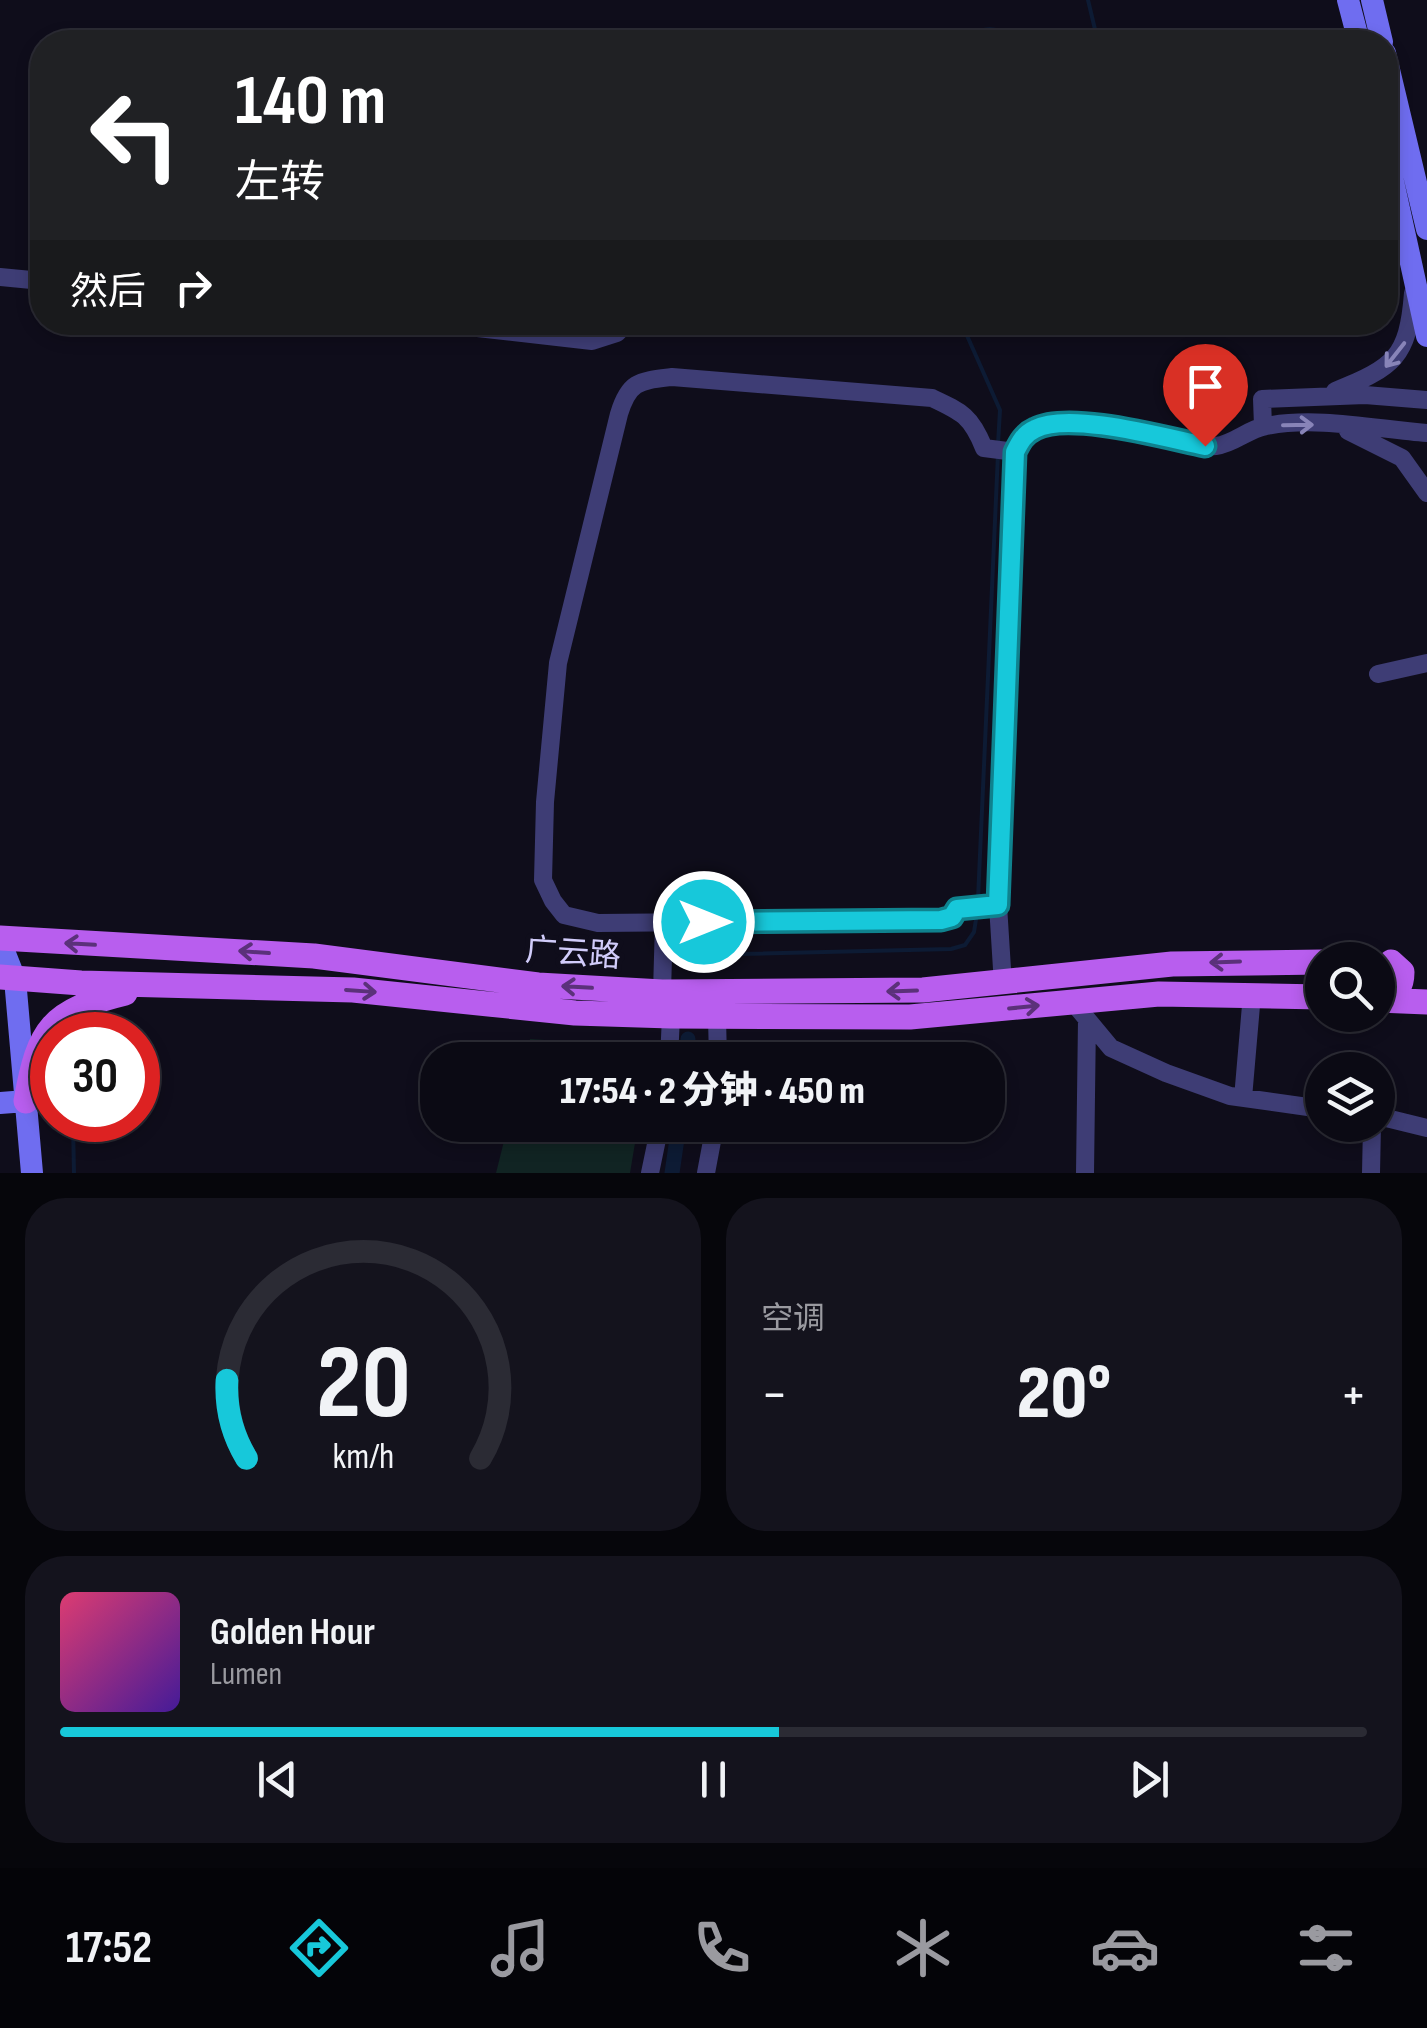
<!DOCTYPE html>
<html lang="zh">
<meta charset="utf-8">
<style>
:root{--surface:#0b0a14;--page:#14131d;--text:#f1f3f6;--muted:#9a9aa0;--line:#2b2b34;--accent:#17c8da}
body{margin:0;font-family:"Sofia Sans Condensed","Noto Sans SC",sans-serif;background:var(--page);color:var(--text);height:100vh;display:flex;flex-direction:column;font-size:38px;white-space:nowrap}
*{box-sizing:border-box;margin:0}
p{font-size:32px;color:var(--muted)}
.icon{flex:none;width:55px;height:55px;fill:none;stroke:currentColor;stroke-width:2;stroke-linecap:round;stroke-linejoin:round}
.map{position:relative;height:1173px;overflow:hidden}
.side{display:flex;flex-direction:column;gap:25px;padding:25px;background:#06060b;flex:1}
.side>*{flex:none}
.banner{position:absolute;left:30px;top:30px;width:1368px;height:305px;border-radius:40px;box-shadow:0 5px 15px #0003,0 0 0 2px var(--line);background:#202124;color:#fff;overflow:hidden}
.fabs{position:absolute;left:1305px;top:942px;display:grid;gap:20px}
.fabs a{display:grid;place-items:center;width:90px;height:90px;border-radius:50%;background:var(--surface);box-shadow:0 5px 15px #0003,0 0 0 2px var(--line);font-size:50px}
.speed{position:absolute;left:30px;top:1012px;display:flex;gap:20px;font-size:50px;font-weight:700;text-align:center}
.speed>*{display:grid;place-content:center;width:130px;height:130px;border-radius:50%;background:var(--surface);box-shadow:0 5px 15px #0003,0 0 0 2px var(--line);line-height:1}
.speed .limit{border:15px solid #d22;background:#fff;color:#111}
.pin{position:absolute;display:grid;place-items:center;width:85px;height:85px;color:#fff;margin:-102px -42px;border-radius:50% 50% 50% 0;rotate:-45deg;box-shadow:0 0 10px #0007}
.pin .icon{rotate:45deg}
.me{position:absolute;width:110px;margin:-55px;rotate:90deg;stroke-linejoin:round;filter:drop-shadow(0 0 8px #0008)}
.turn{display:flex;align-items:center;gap:35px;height:210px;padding:0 40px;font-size:45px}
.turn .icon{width:130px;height:130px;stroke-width:2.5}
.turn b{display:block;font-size:70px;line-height:85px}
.then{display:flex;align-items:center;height:95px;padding:0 40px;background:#0003;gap:20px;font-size:38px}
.big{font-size:75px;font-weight:800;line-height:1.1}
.side .card{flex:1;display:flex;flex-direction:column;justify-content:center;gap:15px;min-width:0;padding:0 35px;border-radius:40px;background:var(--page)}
.side .dial{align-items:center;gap:0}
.dial svg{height:260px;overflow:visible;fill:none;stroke:var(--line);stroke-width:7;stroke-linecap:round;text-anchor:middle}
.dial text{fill:var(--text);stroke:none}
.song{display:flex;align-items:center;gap:30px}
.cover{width:120px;height:120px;border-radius:15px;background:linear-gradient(135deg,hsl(340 70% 55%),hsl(260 70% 35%))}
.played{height:10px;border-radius:5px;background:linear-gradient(90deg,var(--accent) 55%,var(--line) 55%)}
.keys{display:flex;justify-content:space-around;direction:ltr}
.heat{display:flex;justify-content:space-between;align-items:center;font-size:55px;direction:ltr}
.side .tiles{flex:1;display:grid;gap:25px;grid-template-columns:1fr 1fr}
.card:last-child{grid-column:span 2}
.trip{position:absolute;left:420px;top:1042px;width:585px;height:100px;border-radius:40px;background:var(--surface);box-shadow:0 5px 15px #0003,0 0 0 2px var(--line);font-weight:800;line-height:100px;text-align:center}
.menu{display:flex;height:160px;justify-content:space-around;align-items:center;background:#040408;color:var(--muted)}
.menu .icon{width:70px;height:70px}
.menu .current{color:var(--accent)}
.menu b{font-size:45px;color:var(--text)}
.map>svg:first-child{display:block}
.green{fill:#112423}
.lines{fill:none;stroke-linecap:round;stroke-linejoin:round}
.stream{stroke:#0d1b34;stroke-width:4}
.canal{stroke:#0d1b34;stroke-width:15}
.street{stroke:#3e3d75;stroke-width:18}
.secondary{stroke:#6f6df0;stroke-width:22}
.primary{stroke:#b85eee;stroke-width:25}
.oneway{stroke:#8884b8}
.oneway2{stroke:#5b317a}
.route-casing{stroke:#0f828e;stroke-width:25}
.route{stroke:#17c8da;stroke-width:18}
.labels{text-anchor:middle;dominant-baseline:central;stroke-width:10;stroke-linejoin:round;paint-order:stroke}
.street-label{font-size:32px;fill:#d1ccfa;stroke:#0f0d1b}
</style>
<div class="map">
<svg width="1427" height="1173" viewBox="0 0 1427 1173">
<rect width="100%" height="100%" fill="#0f0d1b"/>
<path class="green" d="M530,1039l121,8 -2,13h-124z
M508,1125h130l-8,48h-134z"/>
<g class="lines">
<path class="stream" d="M1088,0l10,42
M962,42c26,-23 40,-10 69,0
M961,322l39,88 -2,34
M978,899l20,-445
M693,960l46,-6 212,-5 14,-4 9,-13 3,-19
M73,1124l1,49"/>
<path class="canal" d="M687,1060l1,-21
M672,1173l7,-48"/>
<path class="street" d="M0,277l42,4
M424,322l168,19 25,-8 11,-11
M1335,391c59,-24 73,-33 78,-98
M1263,426l-1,-27 103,-4 62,5
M1348,431l54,27 25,35
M1378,674l49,-11
M998,905l-41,4 -5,8 -11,3 -343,3 -34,-8 -11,-14 -10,-21 2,-78 13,-139 61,-249c10,-33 20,-33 53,-37l260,21c30,14 39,18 52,50l31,4
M1003,985l-5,-80 17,-453c33,-66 147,-1 201,-6 18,-2 32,-17 50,-20 50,-10 110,3 161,7
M662,992l2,-70
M1072,1001l39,47 55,25 64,23 92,13
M717,1017l1,43
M669,1060l2,-44
M1243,1098l9,-104
M1378,1116l49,12
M650,1173l10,-48
M706,1173l9,-48
M1085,1173l2,-154
M1371,1173l1,-48"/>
<path class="secondary" d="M1348,0l11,42
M1372,0l10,42
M1385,53l42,176
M1385,145l42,191
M0,941l15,38 17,194
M0,1103l26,-2"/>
<path class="primary" d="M0,938l314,18 224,29 124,7 261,-2 249,-26 150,-2
M0,977l81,6 272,7 222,23 96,3 239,1 249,-23 163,3
M1378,1000l49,2
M1384,1000c13,-8 18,-13 18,-28l-11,-10
M26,1101c13,-73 25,-90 99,-108"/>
</g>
<defs><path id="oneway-shaft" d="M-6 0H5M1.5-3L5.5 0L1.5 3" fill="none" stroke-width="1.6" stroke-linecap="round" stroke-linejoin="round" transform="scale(2.5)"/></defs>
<g class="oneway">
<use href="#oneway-shaft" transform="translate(1395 355) rotate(128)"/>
<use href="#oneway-shaft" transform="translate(1298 425) rotate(-1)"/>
</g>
<g class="oneway2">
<use href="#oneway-shaft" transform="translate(80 944) rotate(-177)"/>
<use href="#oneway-shaft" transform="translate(254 952) rotate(-176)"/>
<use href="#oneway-shaft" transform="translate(1225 962) rotate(178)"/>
<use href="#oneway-shaft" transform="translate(577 987) rotate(-177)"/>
<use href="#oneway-shaft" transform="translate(361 991) rotate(4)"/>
<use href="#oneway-shaft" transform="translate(902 991) rotate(178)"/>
<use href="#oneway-shaft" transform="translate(1024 1007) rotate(-6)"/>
</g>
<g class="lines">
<g class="route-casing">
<path id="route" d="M704,922l237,-2 11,-3 5,-8 41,-4 17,-453c5,-10 9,-18 20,-23 34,-18 131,9 170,17"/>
</g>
<use href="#route" class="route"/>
</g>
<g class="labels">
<g class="street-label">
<text transform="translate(573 954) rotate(4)">广云路</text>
</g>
</g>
</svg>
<div class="fabs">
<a><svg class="icon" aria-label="search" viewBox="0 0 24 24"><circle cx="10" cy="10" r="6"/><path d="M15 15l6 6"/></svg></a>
<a><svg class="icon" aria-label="layers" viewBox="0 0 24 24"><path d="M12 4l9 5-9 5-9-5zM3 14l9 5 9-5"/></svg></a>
</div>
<div class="speed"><div class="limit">30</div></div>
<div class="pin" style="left:1205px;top:446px;background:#d93025"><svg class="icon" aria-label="arrive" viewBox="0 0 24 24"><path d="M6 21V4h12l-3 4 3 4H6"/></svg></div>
<svg class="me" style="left:704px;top:922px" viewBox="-20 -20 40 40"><circle r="17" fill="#17c8da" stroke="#fff" stroke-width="3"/><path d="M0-11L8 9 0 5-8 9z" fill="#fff"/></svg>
<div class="trip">17:54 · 2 分钟 · 450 m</div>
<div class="banner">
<div class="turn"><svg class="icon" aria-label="left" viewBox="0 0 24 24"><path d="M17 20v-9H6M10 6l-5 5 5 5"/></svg><div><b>140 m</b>左转</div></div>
<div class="then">然后<svg class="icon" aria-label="right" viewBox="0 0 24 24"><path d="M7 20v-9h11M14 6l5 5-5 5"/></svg></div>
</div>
</div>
<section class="side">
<div class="tiles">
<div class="card dial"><svg viewBox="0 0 100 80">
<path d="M14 69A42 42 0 1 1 86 69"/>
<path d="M14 69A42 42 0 0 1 8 45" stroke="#17c8da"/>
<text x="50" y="56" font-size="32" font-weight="700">20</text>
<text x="50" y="72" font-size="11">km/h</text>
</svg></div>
<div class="card"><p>空调</p>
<div class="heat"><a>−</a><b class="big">20°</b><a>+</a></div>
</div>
<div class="card">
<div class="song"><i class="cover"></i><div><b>Golden Hour</b><p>Lumen</p></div></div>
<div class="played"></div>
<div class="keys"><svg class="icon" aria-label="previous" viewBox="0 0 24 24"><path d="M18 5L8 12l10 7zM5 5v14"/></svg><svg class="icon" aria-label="pause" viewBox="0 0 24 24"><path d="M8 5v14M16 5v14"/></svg><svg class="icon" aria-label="next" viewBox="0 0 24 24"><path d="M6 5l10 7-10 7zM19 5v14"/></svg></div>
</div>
</div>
</section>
<nav class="menu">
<b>17:52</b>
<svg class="icon current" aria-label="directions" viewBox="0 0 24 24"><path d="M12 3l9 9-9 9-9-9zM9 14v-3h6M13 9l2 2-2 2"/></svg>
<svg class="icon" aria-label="music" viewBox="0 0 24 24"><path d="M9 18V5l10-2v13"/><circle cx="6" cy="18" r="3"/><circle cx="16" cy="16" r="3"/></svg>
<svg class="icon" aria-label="phone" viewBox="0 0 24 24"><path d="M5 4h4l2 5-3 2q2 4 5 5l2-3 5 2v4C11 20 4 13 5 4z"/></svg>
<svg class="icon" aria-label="climate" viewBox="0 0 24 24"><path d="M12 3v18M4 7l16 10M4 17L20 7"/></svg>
<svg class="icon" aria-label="car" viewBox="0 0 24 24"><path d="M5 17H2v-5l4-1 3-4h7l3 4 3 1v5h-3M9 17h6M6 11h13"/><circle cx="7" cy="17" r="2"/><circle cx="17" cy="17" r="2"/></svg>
<svg class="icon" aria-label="filters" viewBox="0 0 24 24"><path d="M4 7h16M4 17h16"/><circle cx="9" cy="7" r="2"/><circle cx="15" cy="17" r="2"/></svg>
</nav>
